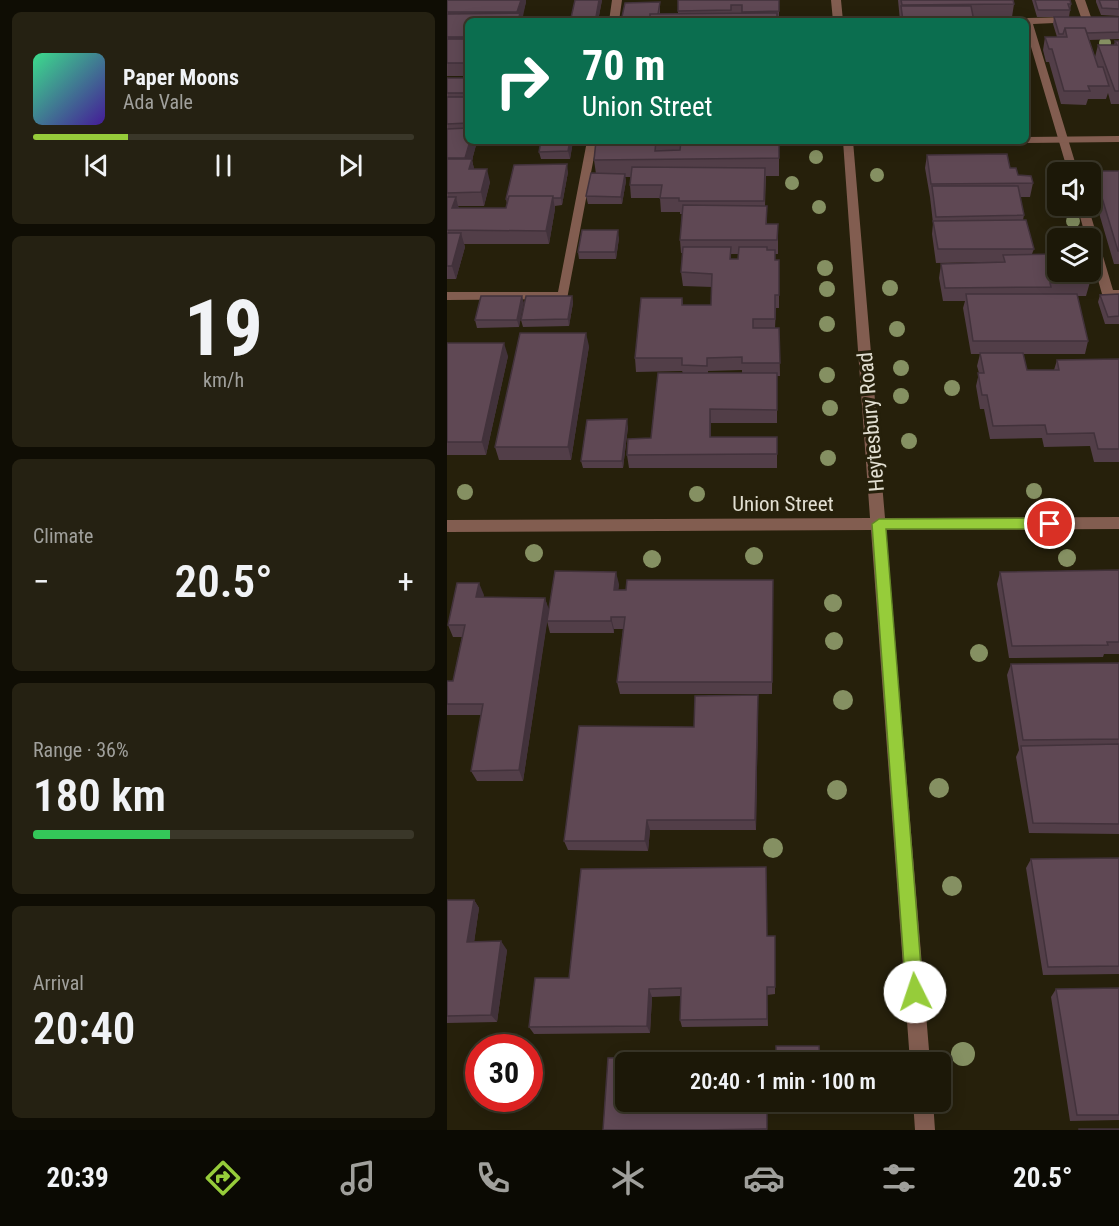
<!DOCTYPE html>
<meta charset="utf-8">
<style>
:root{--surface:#1c1808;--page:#252112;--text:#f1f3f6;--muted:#a0a09c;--line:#3a3729;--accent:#96cc3a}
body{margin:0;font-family:"Roboto Condensed",sans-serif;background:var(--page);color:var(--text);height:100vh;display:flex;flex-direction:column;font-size:22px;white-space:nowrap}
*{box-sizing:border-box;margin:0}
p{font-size:20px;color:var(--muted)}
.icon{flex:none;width:33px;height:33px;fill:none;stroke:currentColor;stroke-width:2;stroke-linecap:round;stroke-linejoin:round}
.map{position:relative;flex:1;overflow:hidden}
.sheet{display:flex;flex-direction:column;gap:12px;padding:12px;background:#0f0d04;width:447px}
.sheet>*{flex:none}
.banner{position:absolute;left:18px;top:18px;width:564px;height:126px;border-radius:9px;box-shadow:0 3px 15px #0003,0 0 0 2px var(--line);background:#0b6e4f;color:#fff;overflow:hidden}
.controls{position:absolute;left:600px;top:162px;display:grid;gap:12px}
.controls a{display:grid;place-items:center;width:54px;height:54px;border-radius:9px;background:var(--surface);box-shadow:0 3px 15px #0003,0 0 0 2px var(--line);font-size:30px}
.speed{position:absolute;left:18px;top:1034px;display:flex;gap:12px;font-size:30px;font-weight:700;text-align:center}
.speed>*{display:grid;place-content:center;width:78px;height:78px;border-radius:50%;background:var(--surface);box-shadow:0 3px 15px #0003,0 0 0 2px var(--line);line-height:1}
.speed .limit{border:9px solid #d22;background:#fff;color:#111}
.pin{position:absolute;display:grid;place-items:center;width:51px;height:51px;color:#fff;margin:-26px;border:3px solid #fff;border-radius:50%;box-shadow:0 2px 6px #0007}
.me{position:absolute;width:66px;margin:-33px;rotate:356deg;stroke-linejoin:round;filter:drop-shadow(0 0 4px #0008)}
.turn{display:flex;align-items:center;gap:21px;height:126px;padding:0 18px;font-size:27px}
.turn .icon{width:78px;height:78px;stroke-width:2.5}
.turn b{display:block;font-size:42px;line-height:51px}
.big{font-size:45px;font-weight:600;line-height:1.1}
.sheet .tile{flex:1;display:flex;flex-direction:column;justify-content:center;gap:9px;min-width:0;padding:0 21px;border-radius:9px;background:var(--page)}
.sheet .dial{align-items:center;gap:0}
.dial b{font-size:78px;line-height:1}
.song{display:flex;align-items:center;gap:18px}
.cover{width:72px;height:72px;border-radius:9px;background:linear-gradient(135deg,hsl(150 70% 55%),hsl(260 70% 35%))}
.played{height:6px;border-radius:3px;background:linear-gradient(90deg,var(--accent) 25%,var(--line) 25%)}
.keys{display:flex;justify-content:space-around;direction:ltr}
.heat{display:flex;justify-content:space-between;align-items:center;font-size:33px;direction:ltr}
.charge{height:9px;border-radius:4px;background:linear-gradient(90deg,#34c759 36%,var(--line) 0)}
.trip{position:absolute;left:168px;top:1052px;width:336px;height:60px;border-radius:9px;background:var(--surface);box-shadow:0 3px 15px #0003,0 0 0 2px var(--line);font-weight:600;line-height:60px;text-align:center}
.tab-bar{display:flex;height:96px;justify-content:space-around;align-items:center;background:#0b0a03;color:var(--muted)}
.tab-bar .icon{width:42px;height:42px}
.tab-bar .on{color:var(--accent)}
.tab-bar b{font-size:27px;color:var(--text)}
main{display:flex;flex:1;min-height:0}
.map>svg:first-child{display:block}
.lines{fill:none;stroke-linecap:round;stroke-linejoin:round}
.service{fill:#825d50;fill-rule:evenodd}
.minor{fill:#825d50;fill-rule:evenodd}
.tree{fill:#859062}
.wall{fill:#523e48;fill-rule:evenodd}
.shaded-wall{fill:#42323b}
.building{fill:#5f4854;stroke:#42323b;stroke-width:1.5}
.route{fill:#96cc3a;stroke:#628526;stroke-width:1.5}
.labels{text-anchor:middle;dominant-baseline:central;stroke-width:6;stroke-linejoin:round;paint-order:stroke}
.street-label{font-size:21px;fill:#e2dfd2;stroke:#26200b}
</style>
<main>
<section class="sheet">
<div class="tile">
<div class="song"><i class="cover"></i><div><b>Paper Moons</b><p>Ada Vale</p></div></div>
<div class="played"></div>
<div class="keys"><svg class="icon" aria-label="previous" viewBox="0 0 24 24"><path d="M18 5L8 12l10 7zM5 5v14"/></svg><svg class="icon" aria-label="pause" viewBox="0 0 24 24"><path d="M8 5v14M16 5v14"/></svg><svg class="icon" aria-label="next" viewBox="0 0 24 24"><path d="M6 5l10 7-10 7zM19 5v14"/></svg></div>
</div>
<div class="tile dial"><b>19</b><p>km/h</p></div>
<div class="tile"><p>Climate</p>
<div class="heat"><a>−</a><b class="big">20.5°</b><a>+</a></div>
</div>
<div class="tile"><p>Range · 36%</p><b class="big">180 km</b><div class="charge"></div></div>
<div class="tile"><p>Arrival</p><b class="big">20:40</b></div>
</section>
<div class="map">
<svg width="672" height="1130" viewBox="0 0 672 1130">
<rect width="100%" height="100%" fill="#26200b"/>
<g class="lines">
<path class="service" d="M165,0h10l-3,21h-10z
M628,0h10l7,20 -2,2 -8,-2z
M626,17l3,1v4l-43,2 45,148h-10l-42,-142v-9h-3l5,-3z
M140,141h10l-30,158 -120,1v-8h111z
M630,206h11l25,84h6v8h-11l-6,-4 -11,-39v-17h-5z"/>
<path class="minor" d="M384,0h10l2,21h-10z
M672,136v6l-93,1 -5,-2h5v-4z
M396,141h10l32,377 234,-1v12l-233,1 44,532h-20l-39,-532 -424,2v-12l423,-2z
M466,1101h20l2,29h-20z"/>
</g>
<g class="tree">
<circle cx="658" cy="43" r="6"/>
<circle cx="369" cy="157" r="7"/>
<circle cx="430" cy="175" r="7"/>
<circle cx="345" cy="183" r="7"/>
<circle cx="372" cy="207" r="7"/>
<circle cx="626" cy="221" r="7"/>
<circle cx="378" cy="268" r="8"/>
<circle cx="443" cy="288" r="8"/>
<circle cx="380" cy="289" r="8"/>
<circle cx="380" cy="324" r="8"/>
<circle cx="450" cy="329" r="8"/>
<circle cx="454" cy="368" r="8"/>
<circle cx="380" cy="375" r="8"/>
<circle cx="505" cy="388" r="8"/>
<circle cx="454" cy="396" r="8"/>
<circle cx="383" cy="408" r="8"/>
<circle cx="462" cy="441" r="8"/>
<circle cx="381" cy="458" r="8"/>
<circle cx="587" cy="491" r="8"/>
<circle cx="18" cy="492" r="8"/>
<circle cx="250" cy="494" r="8"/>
<circle cx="87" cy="553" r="9"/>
<circle cx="307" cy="556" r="9"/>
<circle cx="620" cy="558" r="9"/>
<circle cx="205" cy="559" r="9"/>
<circle cx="386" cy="603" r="9"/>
<circle cx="387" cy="641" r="9"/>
<circle cx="532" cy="653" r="9"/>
<circle cx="396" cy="700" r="10"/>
<circle cx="492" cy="788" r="10"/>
<circle cx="390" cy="790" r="10"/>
<circle cx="326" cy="848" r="10"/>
<circle cx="505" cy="886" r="10"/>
<circle cx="516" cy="1054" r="12"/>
</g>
<path class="wall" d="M0,0h79v2l-5,18 -53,1v55h-21z
M128,0h27l-4,21h-28l1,-2z
M332,0v21h-158l39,-19v12h18v-3z
M451,0h115l1,4 -2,13h-39l1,4h-74z
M585,0h38l1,4 -2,13h50v22l-30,1 6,17 3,-12h16l1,-4h4v63h-8l-3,-11 -2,6h-18l-2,6 -25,-1 -12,-42h-3l-3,-12 2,-13h12l-4,-13 1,-7h-17z
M649,0h23v16l-18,-1 -5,-13z
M0,78h21v63h9l-5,19 2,9 16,13 -6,24h-26l1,2h47l1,-4 -1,-5 62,-27 -6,33 -7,1v3l-6,35h-85l1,3 -9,32h-9z
M126,141l-3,18h-29l-2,-7z
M149,141h183v35h-13l-1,30 2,18h11v30h-3v6h4v48h-3l-1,20h4l1,48h-3v47h-66v14h66v31h-148l-2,-13 24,-17 32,-65 -1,-2 -46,1 -1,-14 47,-60 1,7h28l1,-18 -29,-1 -2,-14 2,-19h-2l-1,-13 2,-26h-2v-2h-19l-1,-14h-29l-1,-13 1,-8h-6l1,4 -4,23h-34l-2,-8 10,-22 -2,-14zM284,254h8l-1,5h-7zM295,370v3h-34v-2z
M480,155l83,13 8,7 15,8 -3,14h-10l4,18 -1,5 11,29 -2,5 58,28 -4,14h-9l11,45 -3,13h-62l4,16h27l3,-10 62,-1v103h-25l-4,-16 -46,1 -2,-9 -52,1 -6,-30h-4l-4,-23 3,-13 -2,-7 3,-12h-9l-8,-46 2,-7h-22l-4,-23 2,-14 56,-2 -61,1 -4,-29 1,-11 -3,-26 -5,-29z
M647,171h25v93h-5l-23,-78z
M172,238l-3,21h-37l-1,-7z
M672,294v30h-14l-7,-22 2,-7z
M75,296l-3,31 -42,1 -2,-8z
M125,296l1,7 -4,23 -46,1 -2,-7z
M0,343l61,13 -22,99h-39z
M142,346l-18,114h-72l-4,-13z
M181,427l-5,41h-40l-2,-7z
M672,570v84h-15l-1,3 -94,1 -12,-74 3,-12z
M326,580l-1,114h-152l-3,-12 6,-53h-9v4h-64l-3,-12 -24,160h-46l-6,-10 10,-56h-34v-34h6l9,-44h-9l-5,-12 36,-30 -1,2 62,1 3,11 71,-25 -1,6z
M672,663v171l-90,-1 -13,-76 3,-7 -12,-75 4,-11z
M311,707l-2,123h-106l-2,21 -80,-1 -4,-9 130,-114z
M672,858v116l-76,1 -17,-107 5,-9z
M0,900h27l5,8 -5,34 33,8 -10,72 -50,1z
M320,936h8v58l-8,1 1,31 -86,1 -2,-7 1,-24 -29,1 -2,36 -116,1 -5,-7 40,-49z
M672,988v132l-49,1 -19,-124 5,-8z
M320,1101v29h-164z
M330,1101h44v3l-44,1z"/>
<path class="shaded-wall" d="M74,0h5v2l-4,19h-4l1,-3 -2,-6z
M152,0h3l-4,21h-1l-1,-4z
M23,141h7v1l-5,18 3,13 -2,10 -8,-25z
M123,141h3l-3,18 -2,-8z
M120,164l1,8 -6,33 -1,-7z
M40,169l3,13 -6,24 -3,-14z
M178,174l1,7 -4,23 -1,-7z
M106,196l2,13 -6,35 -3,-13z
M9,197l3,13 -7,-2z
M171,230l1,8 -3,21 -1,-7z
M14,233l4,14 -9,32 -4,-13z
M75,296l2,7 -5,24 -2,-7z
M125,296l1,7 -4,23 -1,-7z
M139,333l3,13 -18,114 -3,-13z
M57,343l4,13 -22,99 -4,-13z
M263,409l1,14v27l-1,-13z
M180,419l1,8 -5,41 -1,-7z
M169,572l3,12 -2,18 -3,-12z
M32,583l5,12 -3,15 -5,-13z
M98,598l4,12 -26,171 -4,-11z
M164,617l3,12v4l-3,-12z
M311,695v12l-2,123 -1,-10z
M200,820l3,10 -2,21 -3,-10z
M27,900l5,8 -6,42 -6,-8z
M54,941l6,9 -10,72 -6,-7z
M202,989l3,8 -2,36 -3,-7z"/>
<path class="building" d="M0,0h74l-4,12h-70z
M128,0h24l-3,17 -25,1z
M231,0h101v11l-37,1v-7h-11v5l-53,1z
M454,0h112l1,4 -112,1z
M588,0h35l1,4h-3l2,6h-32z
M652,0h20v9l-17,-1z
M213,2l-2,12h-8v7h-29l4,-18z
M454,6h70l3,15h-71z
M73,13l-2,8h-50v16h-21v-23z
M330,13v8h-127v-7z
M607,17h65v15l-32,1 -2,-5h-20l-2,6h-4z
M123,19h25v2h-25z
M618,28h20l13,39h5l6,19h-21l2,5h-26l-12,-42h-3l-4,-12h22z
M0,39h21v24h-21z
M668,41h4v50h-4l-17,-46h19z
M0,78h21v15h-21z
M0,97h20l-1,2h2v24l-21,1z
M21,128v13h2l-5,17h-18v-29z
M94,141h29l-2,10 -29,1z
M149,141h60l-1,10 25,-1 1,-9h98v17l-185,2z
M560,154l3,14h6l2,7 13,1 2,7 -102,1 -4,-29z
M0,159h25l-3,10h18l-6,23 -34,1z
M120,164l-6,34h-8v-2h-44l-1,3h-2l8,-34z
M185,167l133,1 -1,33h-85v-3h-19l2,-13h-32z
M647,171h25v80h-1z
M144,173l34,1 -4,23 -35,-1z
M485,186h86l6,29 -88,2z
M62,196h44l-7,35 -99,-1v-33h9l-4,11h54z
M236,205l84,1 -1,18h12l-1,16h-97z
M579,220l8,29h-96l-5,-28z
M135,230h36l-3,22h-37z
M0,233h14l-9,33h-5z
M236,247h48l-1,12h8l1,-12h28v3h8v10h4v35h-4v24h-22v9h26l1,35h-38v-6l-35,1v8l-25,-1v-7h-47l6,-60h41v7h29l1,-31 -31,-2z
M610,254v18h30l3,10 -40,1 1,4 -106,1 -4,-24 64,-2 -2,-7z
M519,294h111l11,47h-115z
M672,294v22l-11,1 -8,-22z
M34,296h41l-5,24h-42z
M79,296h46l-4,23 -47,1z
M73,333h66l-18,114h-73z
M0,343h57l-22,99h-35z
M533,353h43l4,17h32l-2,-10 62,-1v90h-21l-4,-16 -47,1 -2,-9 -52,1 -6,-31h-5l-4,-22h6z
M211,373h119v37l-67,-1v28h67v17l-150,1 1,-16 23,-1z
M180,419l-5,42h-41l6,-41z
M672,570v72h-12l1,3 -96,1 -12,-74z
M108,571l61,1 -2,18h12l1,-10h146l-1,102h-155l8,-65h-14v4h-64z
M10,583h22l-3,14 69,1 -26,172 -48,1 12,-67h-36v-23h6l12,-56h-17z
M672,663v76l-96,1 -12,-76z
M311,695l-3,125h-108l-2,21h-81l15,-115 115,1 1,-31z
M672,744v80l-86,-1 -12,-77z
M672,858v108l-71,1 -17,-108z
M319,867l1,69h8v51h-8v32l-87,1 1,-32 -32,1 -2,37 -118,1 6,-49h34l12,-109z
M0,900h27l-7,42 34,-1 -10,74 -44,1z
M672,988v127h-42l-21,-126z
M329,1046h43l1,16h-44z
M319,1054l1,8h-142v39h142v28l-65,1h-99l5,-72z
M330,1101h44l-44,1z
M632,1129h40v1h-40z"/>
<path class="route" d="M603,518l6,6 -6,5h-164l37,463 -2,6 -6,3 -7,-3 -2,-6 -34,-468 7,-5z"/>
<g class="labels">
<g class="street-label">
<text transform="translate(424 422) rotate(-95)">Heytesbury Road</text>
<text x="336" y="504">Union Street</text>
</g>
</g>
</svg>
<div class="controls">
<a><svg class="icon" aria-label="sound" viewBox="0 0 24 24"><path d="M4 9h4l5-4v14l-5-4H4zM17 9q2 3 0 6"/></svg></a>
<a><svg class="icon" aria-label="layers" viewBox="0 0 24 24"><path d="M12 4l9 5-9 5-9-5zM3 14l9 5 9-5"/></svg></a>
</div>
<div class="speed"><div class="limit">30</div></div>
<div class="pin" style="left:603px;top:524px;background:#d93025"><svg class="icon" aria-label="arrive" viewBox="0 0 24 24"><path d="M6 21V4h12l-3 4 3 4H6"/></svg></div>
<svg class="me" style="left:468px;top:992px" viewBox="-20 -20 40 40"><circle r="19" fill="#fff"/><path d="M0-13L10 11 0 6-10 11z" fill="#96cc3a"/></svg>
<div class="trip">20:40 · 1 min · 100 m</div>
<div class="banner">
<div class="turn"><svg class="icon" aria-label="right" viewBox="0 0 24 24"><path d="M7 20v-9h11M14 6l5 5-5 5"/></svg><div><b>70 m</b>Union Street</div></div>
</div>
</div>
</main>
<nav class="tab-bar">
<b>20:39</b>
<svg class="icon on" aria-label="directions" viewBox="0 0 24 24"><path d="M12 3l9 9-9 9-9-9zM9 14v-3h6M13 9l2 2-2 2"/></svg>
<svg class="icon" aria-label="music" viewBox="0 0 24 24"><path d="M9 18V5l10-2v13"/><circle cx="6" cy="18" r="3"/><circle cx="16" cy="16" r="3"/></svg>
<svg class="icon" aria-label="phone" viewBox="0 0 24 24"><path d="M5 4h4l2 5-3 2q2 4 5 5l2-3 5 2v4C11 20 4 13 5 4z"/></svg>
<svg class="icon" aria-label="climate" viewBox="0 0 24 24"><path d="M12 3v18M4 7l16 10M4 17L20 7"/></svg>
<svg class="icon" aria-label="car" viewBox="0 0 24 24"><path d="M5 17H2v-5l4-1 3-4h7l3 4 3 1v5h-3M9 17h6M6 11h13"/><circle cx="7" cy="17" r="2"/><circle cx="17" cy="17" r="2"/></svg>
<svg class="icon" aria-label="filters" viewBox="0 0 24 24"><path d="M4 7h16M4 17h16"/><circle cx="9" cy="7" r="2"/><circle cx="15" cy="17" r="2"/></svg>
<b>20.5°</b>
</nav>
